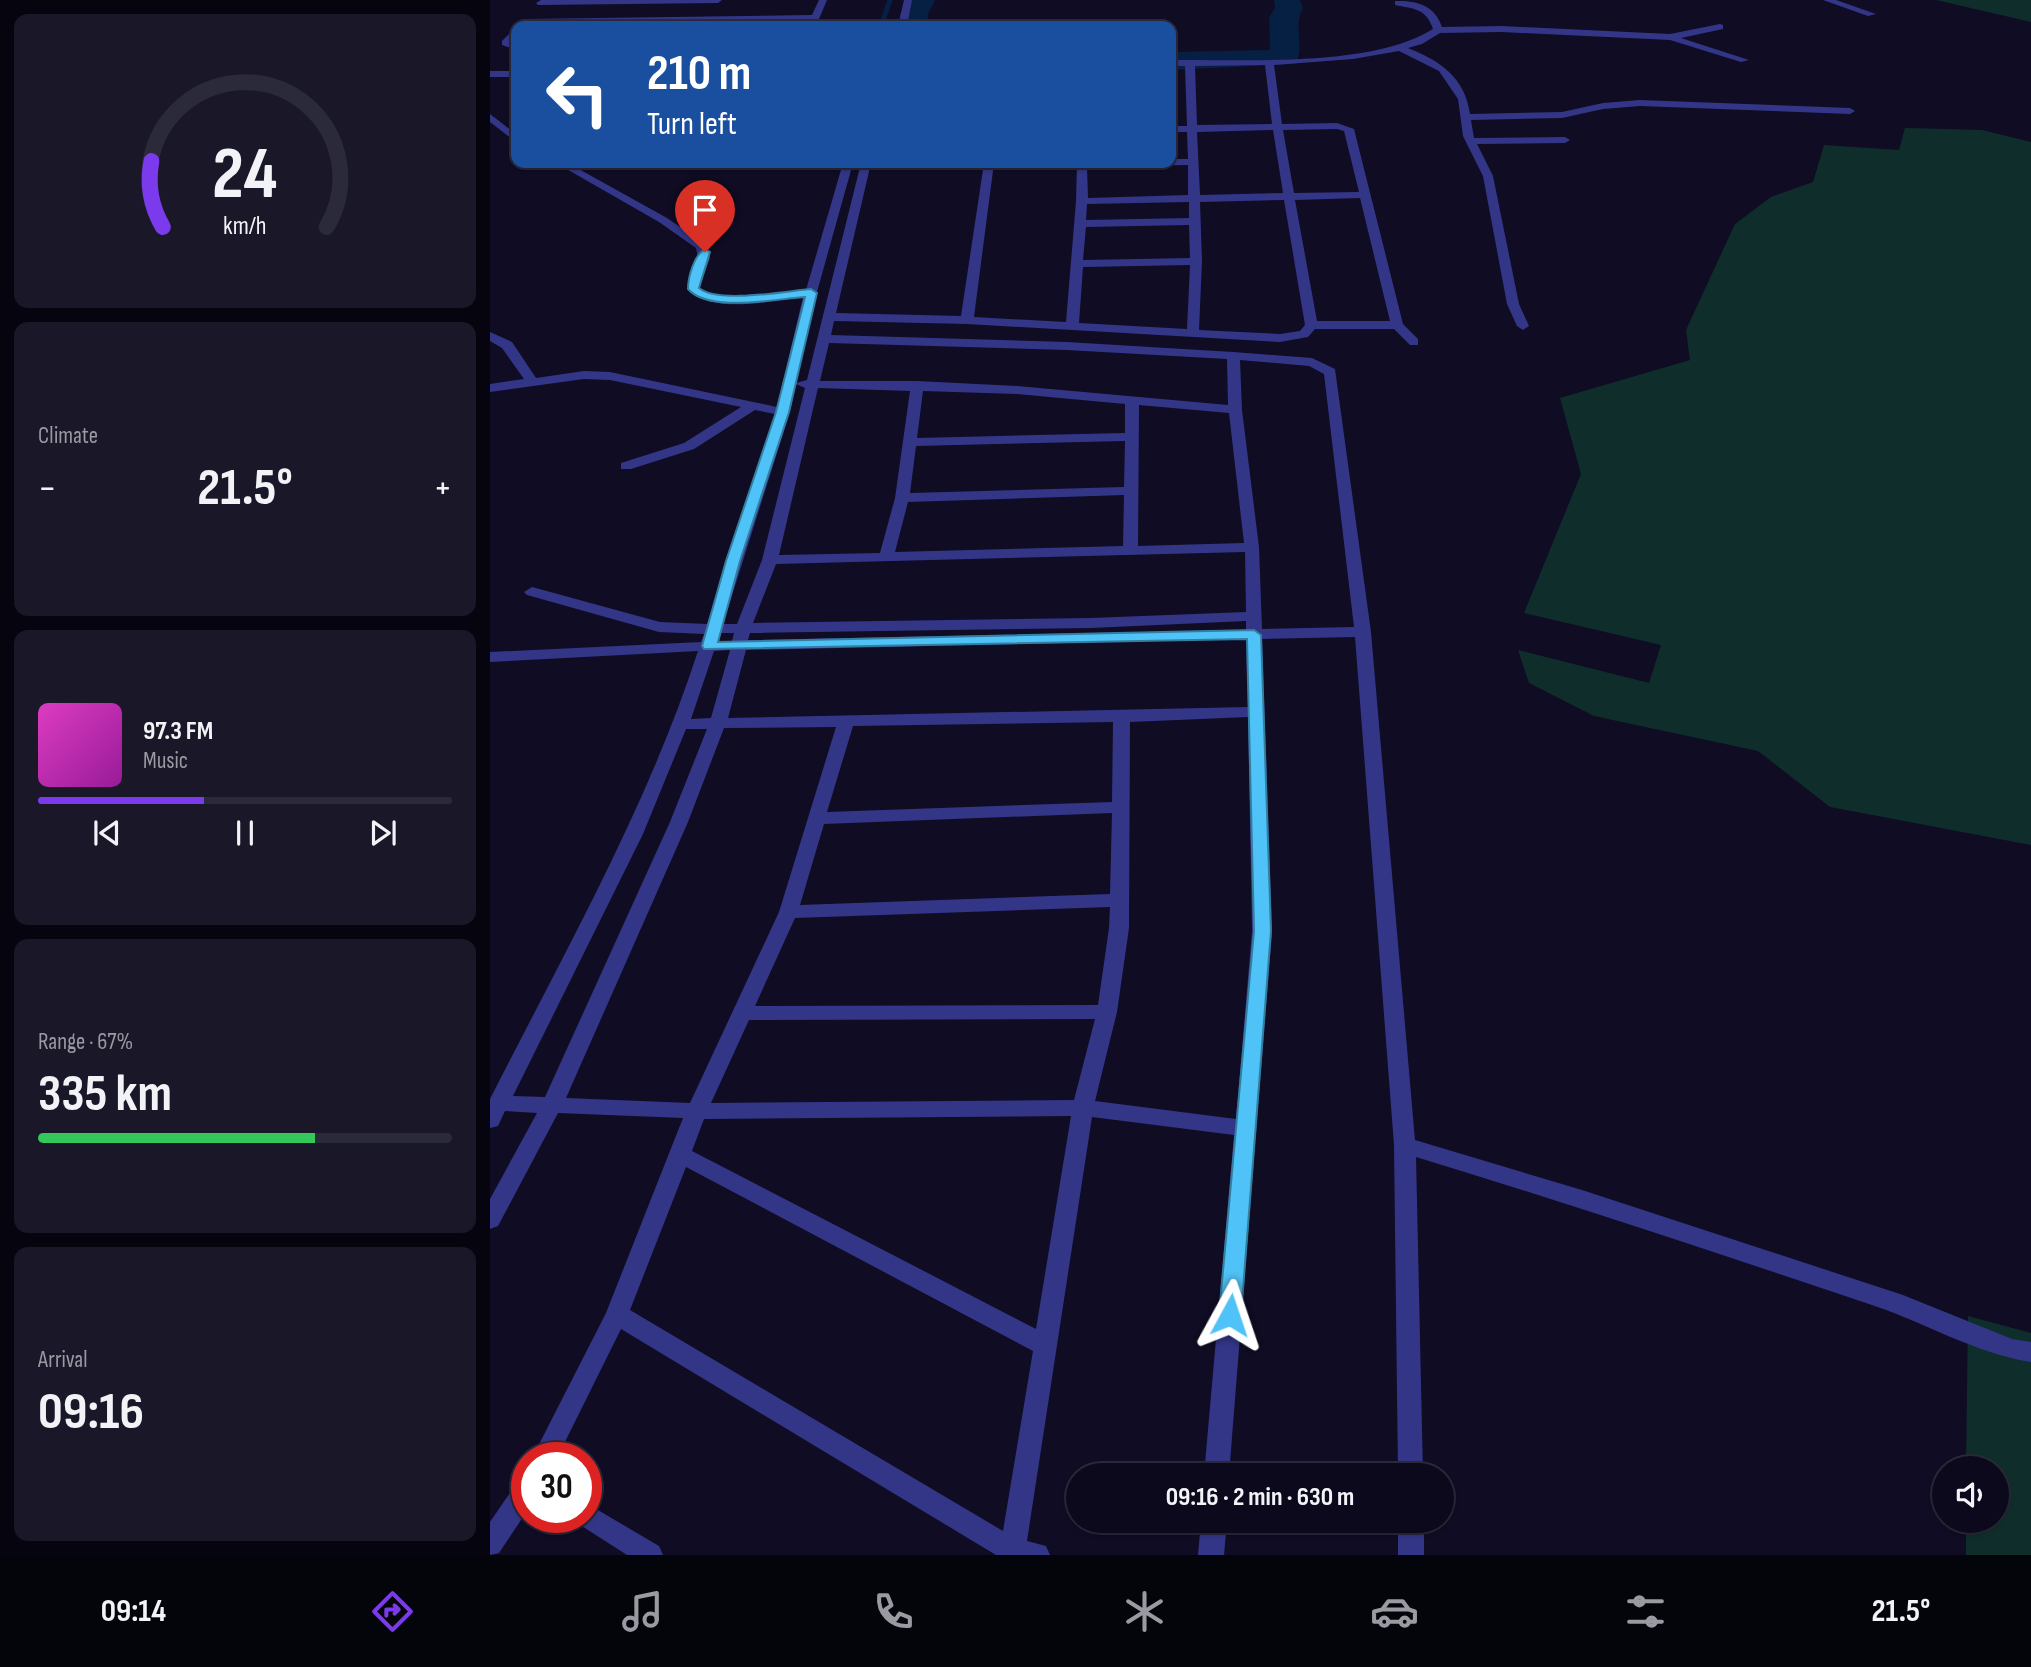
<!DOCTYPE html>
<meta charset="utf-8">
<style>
:root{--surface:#0b091b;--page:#191728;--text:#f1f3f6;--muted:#9a9aa3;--line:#2b2a3a;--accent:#7c3aed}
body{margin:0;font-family:"Sofia Sans Condensed",sans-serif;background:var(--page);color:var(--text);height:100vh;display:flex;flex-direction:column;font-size:26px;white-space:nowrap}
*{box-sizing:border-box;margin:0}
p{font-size:23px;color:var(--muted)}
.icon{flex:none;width:38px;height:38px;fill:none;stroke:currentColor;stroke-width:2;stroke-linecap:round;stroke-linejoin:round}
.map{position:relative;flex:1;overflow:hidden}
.sheet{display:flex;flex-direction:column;gap:14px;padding:14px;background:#06050f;width:490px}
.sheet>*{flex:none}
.banner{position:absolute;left:21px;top:21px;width:665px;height:147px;border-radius:14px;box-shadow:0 2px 5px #0004,0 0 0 2px var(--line);background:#1a4fa0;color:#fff;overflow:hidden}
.fabs{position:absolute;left:1442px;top:1456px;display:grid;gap:14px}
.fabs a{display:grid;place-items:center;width:77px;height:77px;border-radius:50%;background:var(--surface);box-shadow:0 2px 5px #0004,0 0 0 2px var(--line);font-size:35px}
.speed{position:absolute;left:21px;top:1442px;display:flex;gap:14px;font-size:35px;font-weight:700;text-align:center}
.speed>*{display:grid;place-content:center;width:91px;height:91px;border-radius:50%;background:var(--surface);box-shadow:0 2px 5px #0004,0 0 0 2px var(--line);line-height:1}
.speed .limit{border:10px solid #d22;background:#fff;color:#111}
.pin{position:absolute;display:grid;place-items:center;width:60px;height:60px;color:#fff;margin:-72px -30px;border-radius:50% 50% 50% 0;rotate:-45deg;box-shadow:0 0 7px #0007}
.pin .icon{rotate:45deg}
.me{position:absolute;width:77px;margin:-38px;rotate:5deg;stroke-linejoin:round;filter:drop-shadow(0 0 5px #0008)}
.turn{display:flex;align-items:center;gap:24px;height:147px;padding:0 21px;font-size:32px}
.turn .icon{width:91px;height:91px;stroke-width:2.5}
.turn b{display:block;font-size:49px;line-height:60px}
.big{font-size:52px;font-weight:700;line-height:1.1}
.sheet .card{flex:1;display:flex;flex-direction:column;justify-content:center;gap:10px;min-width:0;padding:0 24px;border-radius:14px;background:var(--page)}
.sheet .dial{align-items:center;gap:0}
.dial svg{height:182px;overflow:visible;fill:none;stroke:var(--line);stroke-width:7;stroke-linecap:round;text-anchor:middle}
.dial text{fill:var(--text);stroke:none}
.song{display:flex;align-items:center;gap:21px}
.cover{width:84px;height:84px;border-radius:10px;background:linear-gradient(135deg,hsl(310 70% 55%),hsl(300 70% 35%))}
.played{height:7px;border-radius:4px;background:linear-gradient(90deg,var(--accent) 40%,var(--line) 40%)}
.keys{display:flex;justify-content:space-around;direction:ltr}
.heat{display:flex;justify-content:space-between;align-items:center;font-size:38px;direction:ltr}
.charge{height:10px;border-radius:5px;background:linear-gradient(90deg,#34c759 67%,var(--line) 0)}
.trip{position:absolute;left:576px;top:1463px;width:388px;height:70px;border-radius:35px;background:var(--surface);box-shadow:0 2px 5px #0004,0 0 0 2px var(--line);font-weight:700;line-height:70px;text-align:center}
.tab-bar{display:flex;height:112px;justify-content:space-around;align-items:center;background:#04040b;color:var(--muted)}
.tab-bar .icon{width:49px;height:49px}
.tab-bar .on{color:var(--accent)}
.tab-bar b{font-size:32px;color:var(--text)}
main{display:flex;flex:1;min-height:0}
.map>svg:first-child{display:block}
.green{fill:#0f2e2b}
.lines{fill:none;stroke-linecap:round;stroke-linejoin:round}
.stream{stroke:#062044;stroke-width:5}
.river{fill:#062044;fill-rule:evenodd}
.street{fill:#333687;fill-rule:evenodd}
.route{fill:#4fc3f7;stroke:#337fa1;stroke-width:2}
</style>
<main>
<section class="sheet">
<div class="card dial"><svg viewBox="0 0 100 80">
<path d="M14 69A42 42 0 1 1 86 69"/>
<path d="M14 69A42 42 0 0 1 9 40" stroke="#7c3aed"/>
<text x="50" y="56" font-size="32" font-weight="700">24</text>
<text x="50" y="72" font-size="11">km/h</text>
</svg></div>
<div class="card"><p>Climate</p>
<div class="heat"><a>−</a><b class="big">21.5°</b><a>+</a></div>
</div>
<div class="card">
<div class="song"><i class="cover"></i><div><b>97.3 FM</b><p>Music</p></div></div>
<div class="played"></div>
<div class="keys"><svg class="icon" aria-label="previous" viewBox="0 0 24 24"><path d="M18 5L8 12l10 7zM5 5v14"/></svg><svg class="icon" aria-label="pause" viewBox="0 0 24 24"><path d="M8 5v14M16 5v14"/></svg><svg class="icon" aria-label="next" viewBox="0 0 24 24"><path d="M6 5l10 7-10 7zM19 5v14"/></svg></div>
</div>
<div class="card"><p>Range · 67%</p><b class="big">335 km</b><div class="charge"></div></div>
<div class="card"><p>Arrival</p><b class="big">09:16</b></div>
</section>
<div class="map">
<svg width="1541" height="1555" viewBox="0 0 1541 1555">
<rect width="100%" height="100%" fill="#0f0c24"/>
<path class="green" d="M1446,0h95v22z
M1415,128l77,2 49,12v703l-201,-38 -72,-56 -164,-35 -65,-33 -11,-33 131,33 12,-38 -137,-32 57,-139 -21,-76 130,-38 -4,-30 49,-106 36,-27 42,-15 11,-37 75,5z
M1478,1316l63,17v222h-65v-34h31v-53h-31z"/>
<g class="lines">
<path class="stream" d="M391,26l9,-26"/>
<path class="river" d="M419,0h26l-7,14 -1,12h-28l1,-12z
M784,0h26l3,8c-11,19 3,40 -8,56l-124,6v-18l99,-2 -1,-32 6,-10z"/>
<path class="street" d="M51,0h181l-4,3 -180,2 -2,-2z
M329,0h8l-11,26h-8l2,-5 -286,4 -5,-3 5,-3 288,-4z
M414,0h8l-5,26h-9z
M1333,0h13l40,14 -8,2z
M905,1c21,-1 40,4 47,26l60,-1 168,8 50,-10 3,1v4l-42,9 68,22 -8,2 -71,-22 -168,-8 -62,1 -18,11 -14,4c32,13 57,29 62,66l92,-2 41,-9 37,-3 210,8 5,3 -5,3 -210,-8 -37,3 -41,9 -91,2 3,18 91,-1 5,3 -5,3 -88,1 16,32 26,128 10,22 -6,4 -6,-4 -10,-22 -24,-128 -20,-40 -5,-37 -19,-28 -40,-20 -46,8 -79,6 8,59 55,-1 17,6 49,195 15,15v6h-8l-16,-16h-79l-7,8 -28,5 -313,-18 -133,-3 -3,14 236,7 166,10 79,6 23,11 36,263 44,508 167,50 321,105 109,44 19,3v20c-55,-8 -111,-42 -165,-59 -149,-50 -299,-100 -450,-146l7,318h-25l-4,-330 -39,-508 -93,2 10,292 -43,544h-25l30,-340 -142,-18 -65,424 19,5 4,9h-54l-375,-226 -64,129h-25l74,-145 77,-195 -125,-5 -60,113 -8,3v-30l47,-86 -32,-2 -7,15 -8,2v-29c74,-146 157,-291 208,-448l-208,11v-10l211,-10 3,-8 -45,-2 -132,-37 -3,-3 8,-5 128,35 47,2 68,-210 -20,-4 -61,39 -63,20h-10v-6l63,-20 57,-36 -131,-27 -26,-1 -94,13v-8l34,-5 -22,-31 -12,-7v-9l22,10 24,36 48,-7 26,1 167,35 26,-110c-33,4 -89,18 -116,-8l11,-31 -2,-10 -37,-26 -103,-59h12l99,55 38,26 5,14 -11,30c31,17 74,5 107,2l37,-127h10l-43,154 -14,66 11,-3 54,-217h10l-35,150 125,3 23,-153h10l-20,154 92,5 10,-121 1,-38h94v-4h17l-1,-27h-16v-6h16l-2,-60h-14v-6c73,-1 200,8 262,-31 -7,-21 -19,-20 -38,-24zM775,65l7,59 -75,1 -2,-59zM847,129l7,2 15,61 -65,1 -11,-63zM783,130l10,63 -83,2 -3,-63zM698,165v30l-100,3 -1,-31zM870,198l30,123h-73l-22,-121zM794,200l21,125 -5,6 -20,3 -81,-4 3,-69 -2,-59zM699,202v16l-103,2 1,-16zM699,225l1,33 -107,2 3,-33zM700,265l-3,64 -108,-6 4,-56zM339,343l238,7 160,9 1,46 -211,-19 -100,-5h-97zM750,360l69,6 15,8 30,253 -92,2 -3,-82 -17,-137zM306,384l9,4 -43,172 -25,64h-14l67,-212zM328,388l92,3 -15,107 -15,55 -101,2zM433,391l94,3 108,10v29l-208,5zM649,405l90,8 15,130 -106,3zM635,441l-1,46 -214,6 6,-47zM634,495l-1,51 -228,6 13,-50zM755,552l1,60 -155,6 -338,5 23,-59zM756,621v9l-498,10 2,-7 341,-5zM230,633h14l-2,8h-15zM756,639l2,68 -520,11 18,-68zM240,650l-19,68 -20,1 23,-68zM758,717l4,214 -16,188 -141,-18 22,-89 12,-84 1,-206zM623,722l-1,80 -285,10 26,-86zM346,727l-57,185 -89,191 -124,-5 122,-276 36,-94zM196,729h21l-37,93 -125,275 -32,-1 130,-262zM622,813l-2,81 -310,11 24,-81zM620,907l-1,21 -11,77 -343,1 40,-88zM605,1019l-21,81 -363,3 38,-83zM581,1116l-35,213 -344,-178 12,-32zM196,1167l347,184 -30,180 -373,-221z
M26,27v9l-5,6 5,2v6l-14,-5v-4z
M0,71h26v6h-26z
M0,114l26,20v8l-26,-20z
M37,1478v33l-28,42 -9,2v-33l28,-41z
M96,1503l73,43 4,9h-36l-50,-32 -3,-6h12z
M711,1521h26l-3,34h-26z
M908,1521h26v34h-26z"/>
</g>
<path class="route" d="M215,249l5,3 -11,36c19,16 87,3 112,1l6,4 -28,119 -49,149 -22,81 536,-12 7,5 10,296 -30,384 -3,6 -8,3 -7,-3 -4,-6 35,-384 -7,-292 -543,10 -2,-3 24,-85 50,-149 29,-115c-30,2 -96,16 -117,-8 0,-12 6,-34 17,-40z"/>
</svg>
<div class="fabs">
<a><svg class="icon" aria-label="sound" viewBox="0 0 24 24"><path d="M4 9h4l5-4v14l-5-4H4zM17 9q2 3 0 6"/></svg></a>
</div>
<div class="speed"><div class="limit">30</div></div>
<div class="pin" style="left:215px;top:252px;background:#d93025"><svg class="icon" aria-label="arrive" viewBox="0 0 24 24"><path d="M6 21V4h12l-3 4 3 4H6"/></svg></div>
<svg class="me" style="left:740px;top:1315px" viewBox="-20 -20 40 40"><path d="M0-17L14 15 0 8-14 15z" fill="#4fc3f7" stroke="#fff" stroke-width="4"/></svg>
<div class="trip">09:16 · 2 min · 630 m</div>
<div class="banner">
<div class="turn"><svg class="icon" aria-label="left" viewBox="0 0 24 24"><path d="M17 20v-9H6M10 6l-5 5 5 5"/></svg><div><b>210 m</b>Turn left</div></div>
</div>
</div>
</main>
<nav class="tab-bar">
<b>09:14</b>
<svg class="icon on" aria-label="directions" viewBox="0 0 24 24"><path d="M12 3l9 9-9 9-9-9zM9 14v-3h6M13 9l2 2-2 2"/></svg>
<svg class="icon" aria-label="music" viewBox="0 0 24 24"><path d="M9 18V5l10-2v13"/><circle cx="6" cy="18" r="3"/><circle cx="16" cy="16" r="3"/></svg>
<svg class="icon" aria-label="phone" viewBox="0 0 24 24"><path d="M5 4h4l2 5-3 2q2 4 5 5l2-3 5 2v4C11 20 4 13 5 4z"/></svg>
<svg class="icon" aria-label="climate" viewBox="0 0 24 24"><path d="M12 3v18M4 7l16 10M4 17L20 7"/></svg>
<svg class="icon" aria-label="car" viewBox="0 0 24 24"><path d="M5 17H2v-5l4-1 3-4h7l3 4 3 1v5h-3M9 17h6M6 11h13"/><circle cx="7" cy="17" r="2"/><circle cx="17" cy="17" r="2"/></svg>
<svg class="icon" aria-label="filters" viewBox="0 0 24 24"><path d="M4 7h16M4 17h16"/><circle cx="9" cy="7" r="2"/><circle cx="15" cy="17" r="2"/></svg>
<b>21.5°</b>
</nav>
